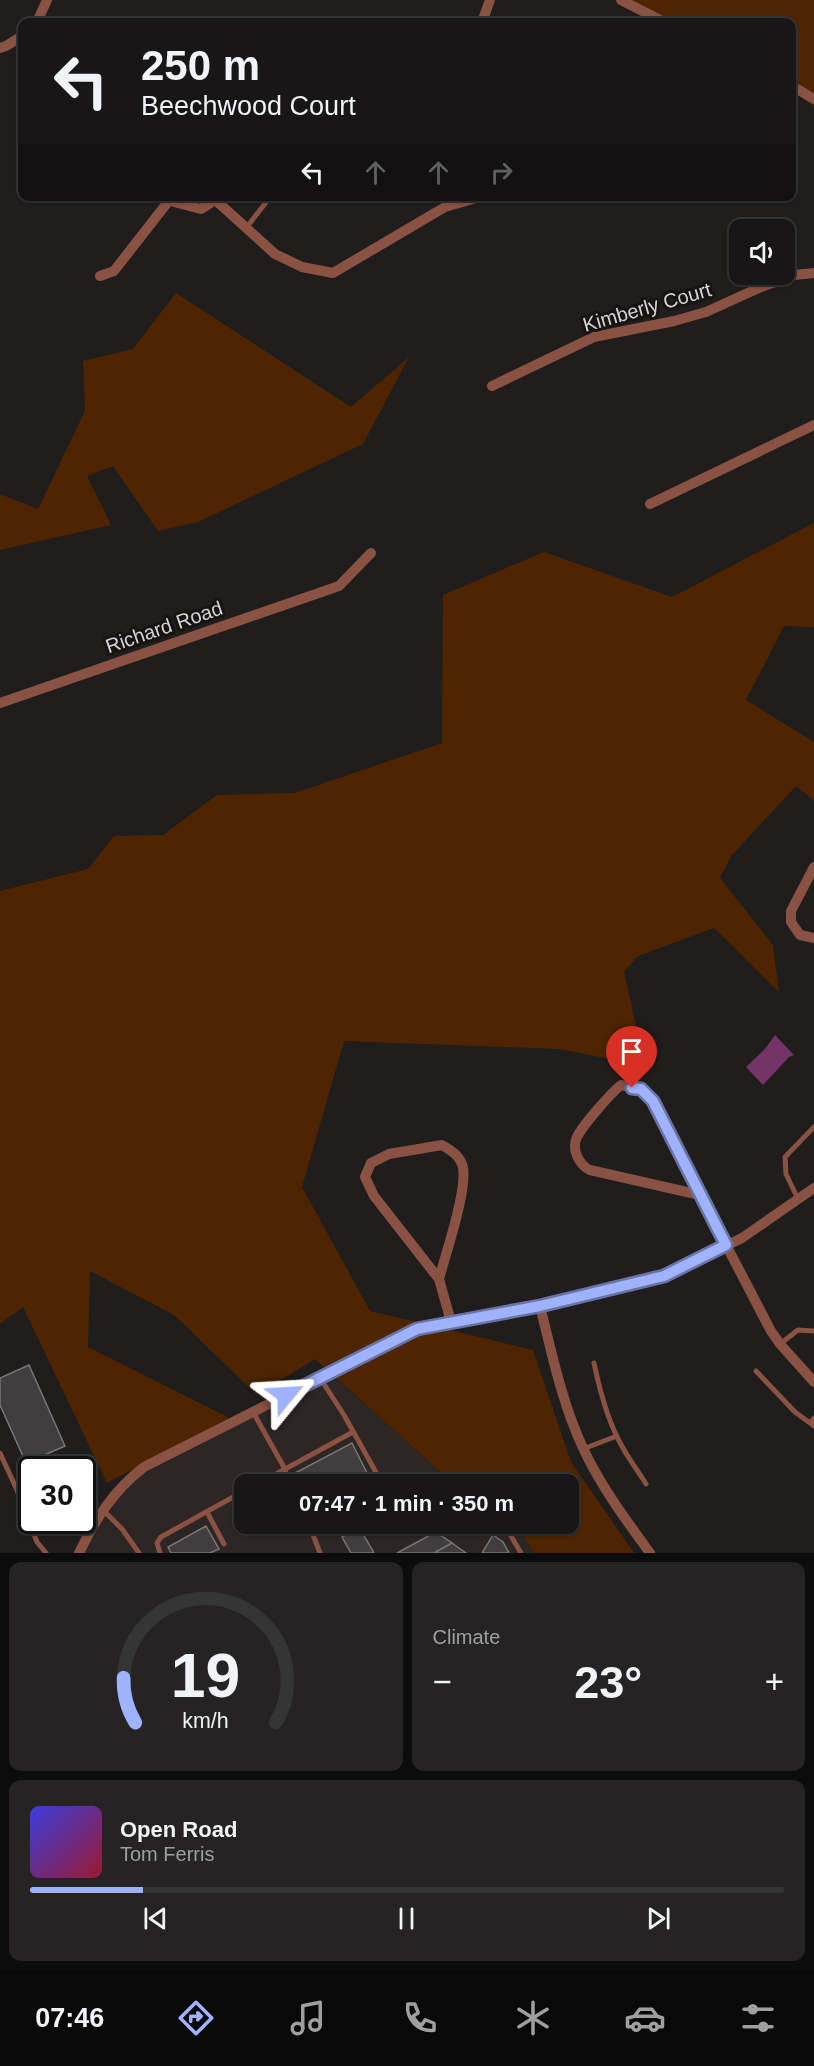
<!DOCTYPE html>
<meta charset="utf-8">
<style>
:root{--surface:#181616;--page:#252323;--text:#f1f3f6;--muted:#9f9fa1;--line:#363535;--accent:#a1b2fd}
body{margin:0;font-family:Arial,sans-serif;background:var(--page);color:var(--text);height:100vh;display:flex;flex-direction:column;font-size:22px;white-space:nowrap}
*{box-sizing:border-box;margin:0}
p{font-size:20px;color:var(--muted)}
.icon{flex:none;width:33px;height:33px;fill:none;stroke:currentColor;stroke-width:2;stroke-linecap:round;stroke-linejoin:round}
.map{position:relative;height:1553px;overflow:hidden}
.sheet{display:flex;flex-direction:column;gap:9px;padding:9px;background:#0d0c0c;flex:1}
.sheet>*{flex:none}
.top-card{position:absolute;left:18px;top:18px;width:778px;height:183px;border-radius:12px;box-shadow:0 2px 4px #0004,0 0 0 2px var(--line);background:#181616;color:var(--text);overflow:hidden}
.tools{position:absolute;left:729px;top:219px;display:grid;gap:12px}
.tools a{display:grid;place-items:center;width:66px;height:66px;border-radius:12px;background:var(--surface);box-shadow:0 2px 4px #0004,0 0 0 2px var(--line);font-size:30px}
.speed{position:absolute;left:18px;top:1456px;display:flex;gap:12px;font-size:30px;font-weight:700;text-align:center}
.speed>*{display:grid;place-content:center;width:78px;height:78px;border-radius:50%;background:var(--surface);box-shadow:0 2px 4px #0004,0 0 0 2px var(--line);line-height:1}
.speed .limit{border:3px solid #111;border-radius:9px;background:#fff;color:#111}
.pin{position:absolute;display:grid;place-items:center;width:51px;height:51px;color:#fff;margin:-62px -26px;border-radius:50% 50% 50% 0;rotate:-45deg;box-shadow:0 0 6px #0007}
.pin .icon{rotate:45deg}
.me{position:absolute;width:66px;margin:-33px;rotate:63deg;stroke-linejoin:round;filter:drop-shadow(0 0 4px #0008)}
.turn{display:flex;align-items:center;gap:21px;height:126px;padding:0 24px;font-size:27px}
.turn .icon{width:78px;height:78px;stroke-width:2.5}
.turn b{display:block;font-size:42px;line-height:51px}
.lanes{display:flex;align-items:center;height:57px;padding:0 24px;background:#0003;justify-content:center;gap:30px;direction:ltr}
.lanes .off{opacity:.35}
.big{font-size:45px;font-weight:700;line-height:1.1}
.sheet .tile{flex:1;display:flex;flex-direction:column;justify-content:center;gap:9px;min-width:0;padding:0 21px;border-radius:12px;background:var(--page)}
.sheet .dial{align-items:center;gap:0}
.dial svg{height:156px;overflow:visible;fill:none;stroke:var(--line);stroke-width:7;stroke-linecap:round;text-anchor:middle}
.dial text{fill:var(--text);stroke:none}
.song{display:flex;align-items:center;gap:18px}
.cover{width:72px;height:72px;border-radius:9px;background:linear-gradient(135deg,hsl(240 70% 55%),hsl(350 70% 35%))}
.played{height:6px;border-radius:3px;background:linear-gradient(90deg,var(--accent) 15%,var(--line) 15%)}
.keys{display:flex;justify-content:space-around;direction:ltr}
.heat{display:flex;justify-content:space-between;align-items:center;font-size:33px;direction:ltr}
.sheet .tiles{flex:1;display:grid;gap:9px;grid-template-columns:1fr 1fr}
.tile:last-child{grid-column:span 2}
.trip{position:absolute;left:234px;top:1474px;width:345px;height:60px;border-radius:12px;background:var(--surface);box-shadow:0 2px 4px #0004,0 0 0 2px var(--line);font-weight:700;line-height:60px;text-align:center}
.dock{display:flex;height:96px;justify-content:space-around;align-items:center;background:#0a0909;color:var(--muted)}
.dock .icon{width:42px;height:42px}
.dock .current{color:var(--accent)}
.dock b{font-size:27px;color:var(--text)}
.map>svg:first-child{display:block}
.built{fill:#2e2525}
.green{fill:#4e2500}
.water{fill:#743467}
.building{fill:#413e3f;stroke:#7a7677;stroke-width:1.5}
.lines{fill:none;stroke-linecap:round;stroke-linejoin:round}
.lane{stroke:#895242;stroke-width:5}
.street{stroke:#895242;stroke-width:10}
.route-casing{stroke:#6974a4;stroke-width:15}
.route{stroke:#a1b2fd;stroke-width:10}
.labels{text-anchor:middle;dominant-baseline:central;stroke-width:6;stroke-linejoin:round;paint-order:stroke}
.street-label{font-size:20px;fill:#d6d4d4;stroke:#171414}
</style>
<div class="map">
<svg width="814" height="1553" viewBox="0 0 814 1553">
<rect width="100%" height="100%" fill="#201d1d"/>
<path class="built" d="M331,1374l124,111h-211v39h274l15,29h-454l44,-69z"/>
<path class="green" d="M616,0h198v107l-22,-18v-67h-127z
M176,293l175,114 58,-50 -46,87 -165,78 -40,9 -45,-65 -26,10 24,49 -111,25v-56l38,15 47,-98 -2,-50 50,-12z
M814,523v104l-30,-1 -38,74 68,42v59l-18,-15 -64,69 -12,23 53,67 6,47 -65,-64 -76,28 -14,16 21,94 -85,-17 -216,-8 -42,146 68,124 163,39 38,112 63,91h-101l-15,-29h50v-39h-113l-140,-126 -58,36 -83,-80 -84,-44 -2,76 141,71 -122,65 -84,-176 -23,17v-433l88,-22 26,-33 49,-1 54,-40 78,-2 147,-50 1,-148 101,-43 128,45z"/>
<path class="water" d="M775,1035l19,20 -5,2 -26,28 -17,-18 19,-18z"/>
<path class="building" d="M29,1365l36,81 -39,17 -26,-58v-27z
M352,1443l21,42h-72l-6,-12z
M206,1526l13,23 -9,4h-39l-3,-6z
M359,1527l15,26h-23l-9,-16z
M436,1532l16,11 -18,10h-37z
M493,1535l10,7 6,11h-27z
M452,1543l14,10h-32z"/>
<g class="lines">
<path class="lane" d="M246,228l25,-32
M798,1199l-12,-25 -1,-17 29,-30
M780,1344l18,-14 16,1
M594,1363c6,29 14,60 29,85 7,13 16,24 23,36
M756,1371l39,41 15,11
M320,1378l24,37 39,70
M253,1412l32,57 3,16
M814,1418l-4,5 4,3
M583,1449l34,-13
M0,1453l17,37 20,52 9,11
M58,1470l9,-5
M256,1485l97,-53
M17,1490l15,-7
M104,1511l18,18 17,24
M207,1512l17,32
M309,1524l11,29
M504,1524l17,29
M160,1553l-3,-10 4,-6 83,-46"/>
<path class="street" d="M621,0l43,22
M37,22l10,-22
M482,22l8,-22
M0,48l6,-2 16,-10
M792,86l22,13
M170,196l4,6 27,7 14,-9
M211,196l64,58 27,13 31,6 112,-66 38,-11
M100,276l14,-5 57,-73
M492,386l102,-49 80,-16 32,-9 55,-25 33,-12 20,-2
M650,504l164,-79
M0,703l339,-117 32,-33
M814,867l-23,44v11l9,13 14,3
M621,1085l20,4 12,12 47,94 -110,-25c-11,-5 -19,-21 -13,-33 6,-12 33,-43 44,-52z
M442,1145c8,5 16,9 20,19 8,19 -17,92 -23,115l-65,-83 -9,-19 6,-14 18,-9z
M700,1195l71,136 9,13 34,38
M439,1279l12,43
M540,1306c12,48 22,97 43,142 17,37 43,72 67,105
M79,1553c17,-35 34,-62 65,-86l273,-138 123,-23 124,-30 78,-38 72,-50"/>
</g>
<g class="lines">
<g class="route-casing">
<path id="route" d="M286,1395l131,-66 123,-23 124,-30 62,-31 -73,-144 -12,-12 -9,-1"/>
</g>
<use href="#route" class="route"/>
</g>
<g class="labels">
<g class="street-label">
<text transform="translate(647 307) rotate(-16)">Kimberly Court</text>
<text transform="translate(164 627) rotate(-19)">Richard Road</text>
</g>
</g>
</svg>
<div class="tools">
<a><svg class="icon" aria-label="sound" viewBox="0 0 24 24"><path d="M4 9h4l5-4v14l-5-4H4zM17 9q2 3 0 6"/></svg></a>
</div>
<div class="speed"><div class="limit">30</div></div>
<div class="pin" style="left:632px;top:1088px;background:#d93025"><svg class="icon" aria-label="arrive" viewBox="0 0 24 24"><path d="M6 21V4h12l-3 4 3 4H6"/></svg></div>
<svg class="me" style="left:286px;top:1395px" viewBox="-20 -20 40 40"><path d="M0-17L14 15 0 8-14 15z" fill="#a1b2fd" stroke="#fff" stroke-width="4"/></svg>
<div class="trip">07:47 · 1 min · 350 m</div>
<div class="top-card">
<div class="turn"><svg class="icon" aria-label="left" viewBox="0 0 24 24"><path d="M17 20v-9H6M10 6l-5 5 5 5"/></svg><div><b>250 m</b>Beechwood Court</div></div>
<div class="lanes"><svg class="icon" aria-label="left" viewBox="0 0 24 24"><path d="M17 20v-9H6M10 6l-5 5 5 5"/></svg><svg class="icon off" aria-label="ahead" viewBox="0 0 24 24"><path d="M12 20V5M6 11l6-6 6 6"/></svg><svg class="icon off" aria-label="ahead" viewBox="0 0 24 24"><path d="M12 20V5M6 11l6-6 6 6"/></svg><svg class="icon off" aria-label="right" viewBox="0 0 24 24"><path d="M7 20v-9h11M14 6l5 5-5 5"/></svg></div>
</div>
</div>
<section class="sheet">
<div class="tiles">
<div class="tile dial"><svg viewBox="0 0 100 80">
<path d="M14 69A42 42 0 1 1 86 69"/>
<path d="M14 69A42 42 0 0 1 8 46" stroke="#a1b2fd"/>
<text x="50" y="56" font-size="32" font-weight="700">19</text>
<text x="50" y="72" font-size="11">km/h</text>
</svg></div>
<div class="tile"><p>Climate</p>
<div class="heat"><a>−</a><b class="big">23°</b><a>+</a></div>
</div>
<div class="tile">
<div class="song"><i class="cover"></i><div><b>Open Road</b><p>Tom Ferris</p></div></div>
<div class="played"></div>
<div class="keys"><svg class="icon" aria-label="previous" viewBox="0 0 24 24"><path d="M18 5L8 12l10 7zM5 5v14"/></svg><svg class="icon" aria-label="pause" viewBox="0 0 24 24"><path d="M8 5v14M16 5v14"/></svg><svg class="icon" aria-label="next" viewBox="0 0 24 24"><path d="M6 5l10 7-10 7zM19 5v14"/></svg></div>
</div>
</div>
</section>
<nav class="dock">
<b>07:46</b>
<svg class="icon current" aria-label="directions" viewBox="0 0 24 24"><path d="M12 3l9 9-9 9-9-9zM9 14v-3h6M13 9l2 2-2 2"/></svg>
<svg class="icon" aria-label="music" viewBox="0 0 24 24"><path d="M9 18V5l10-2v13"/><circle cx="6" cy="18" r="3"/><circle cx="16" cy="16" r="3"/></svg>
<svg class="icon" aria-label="phone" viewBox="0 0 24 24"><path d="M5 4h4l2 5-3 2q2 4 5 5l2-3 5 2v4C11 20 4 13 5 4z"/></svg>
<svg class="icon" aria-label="climate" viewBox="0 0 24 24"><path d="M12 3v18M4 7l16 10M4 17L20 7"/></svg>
<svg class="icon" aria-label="car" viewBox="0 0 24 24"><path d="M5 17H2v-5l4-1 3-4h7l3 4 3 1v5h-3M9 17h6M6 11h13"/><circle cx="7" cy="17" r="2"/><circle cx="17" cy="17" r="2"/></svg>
<svg class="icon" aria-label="filters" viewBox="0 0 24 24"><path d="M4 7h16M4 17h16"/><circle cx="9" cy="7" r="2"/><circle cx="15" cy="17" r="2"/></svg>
</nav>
